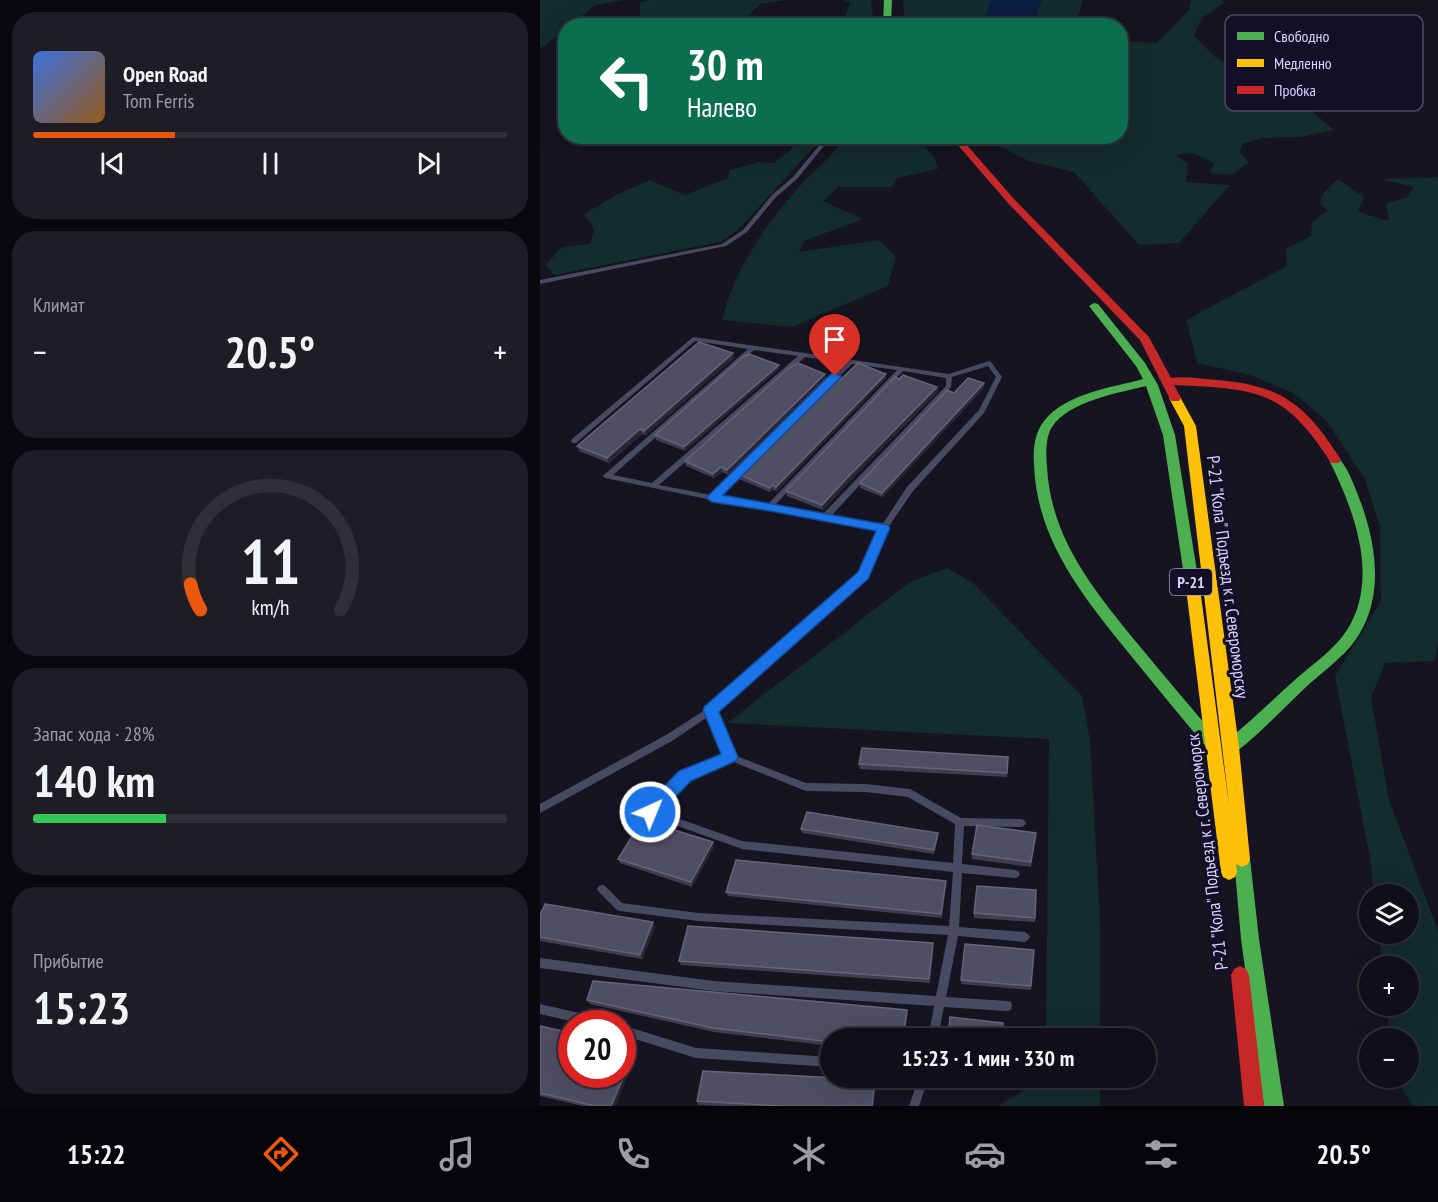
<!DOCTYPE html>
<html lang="ru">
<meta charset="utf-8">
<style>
:root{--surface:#100f19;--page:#1e1d26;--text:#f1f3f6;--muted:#9c9ca2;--line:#302f38;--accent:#ea580c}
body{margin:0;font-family:"PT Sans Narrow",sans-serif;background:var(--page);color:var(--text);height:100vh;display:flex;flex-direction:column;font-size:22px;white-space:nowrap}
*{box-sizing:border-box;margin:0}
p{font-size:20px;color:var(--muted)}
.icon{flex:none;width:33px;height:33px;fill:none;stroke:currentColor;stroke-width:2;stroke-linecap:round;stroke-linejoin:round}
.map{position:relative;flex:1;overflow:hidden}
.details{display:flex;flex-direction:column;gap:12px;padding:12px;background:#09080e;width:540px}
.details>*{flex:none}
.guide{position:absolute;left:18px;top:18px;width:570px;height:126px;border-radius:24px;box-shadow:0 6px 24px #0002,0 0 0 2px var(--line);background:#0b6e4f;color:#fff;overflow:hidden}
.tools{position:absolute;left:819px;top:884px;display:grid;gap:12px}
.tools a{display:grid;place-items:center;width:60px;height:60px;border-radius:50%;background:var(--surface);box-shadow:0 6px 24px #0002,0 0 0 2px var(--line);font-size:30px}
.speed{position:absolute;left:18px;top:1010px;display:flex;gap:12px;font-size:30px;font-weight:700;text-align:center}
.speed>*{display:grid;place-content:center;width:78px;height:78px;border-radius:50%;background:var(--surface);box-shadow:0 6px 24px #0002,0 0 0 2px var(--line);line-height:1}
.speed .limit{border:9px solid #d22;background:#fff;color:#111}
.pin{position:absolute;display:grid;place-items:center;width:51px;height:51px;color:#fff;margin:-62px -26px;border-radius:50% 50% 50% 0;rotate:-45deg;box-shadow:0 0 6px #0007}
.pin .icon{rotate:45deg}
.me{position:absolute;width:66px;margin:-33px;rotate:44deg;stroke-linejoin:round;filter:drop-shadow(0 0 4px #0008)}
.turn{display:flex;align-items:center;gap:21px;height:126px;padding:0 30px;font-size:27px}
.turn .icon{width:78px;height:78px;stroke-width:2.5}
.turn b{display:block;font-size:42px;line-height:51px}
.big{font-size:45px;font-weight:800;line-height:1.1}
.details .tile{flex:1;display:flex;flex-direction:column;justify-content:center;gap:9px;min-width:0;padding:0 21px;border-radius:24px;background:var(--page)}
.details .dial{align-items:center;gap:0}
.dial svg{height:156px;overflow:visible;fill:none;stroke:var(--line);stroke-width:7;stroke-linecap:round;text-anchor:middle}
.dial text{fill:var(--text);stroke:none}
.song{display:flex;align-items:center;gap:18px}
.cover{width:72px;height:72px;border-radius:9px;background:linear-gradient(135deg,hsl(220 70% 55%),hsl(30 70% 35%))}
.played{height:6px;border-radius:3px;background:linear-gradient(90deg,var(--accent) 30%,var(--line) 30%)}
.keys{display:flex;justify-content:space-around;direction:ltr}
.heat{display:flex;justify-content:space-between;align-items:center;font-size:33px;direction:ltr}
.charge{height:9px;border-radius:4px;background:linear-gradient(90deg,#34c759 28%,var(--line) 0)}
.trip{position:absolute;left:280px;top:1028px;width:336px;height:60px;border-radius:30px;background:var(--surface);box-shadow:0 6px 24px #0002,0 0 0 2px var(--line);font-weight:800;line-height:60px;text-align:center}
.tab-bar{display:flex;height:96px;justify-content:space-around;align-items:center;background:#06060a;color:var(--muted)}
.tab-bar .icon{width:42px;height:42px}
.tab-bar .on{color:var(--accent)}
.tab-bar b{font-size:27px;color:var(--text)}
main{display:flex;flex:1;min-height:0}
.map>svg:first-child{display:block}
.green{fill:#132c2d}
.water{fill:#0b1e41}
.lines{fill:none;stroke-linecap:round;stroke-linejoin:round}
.lane{fill:#4a4962;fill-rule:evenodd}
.fast{fill:#4caf50;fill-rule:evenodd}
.slow{fill:#ffc107;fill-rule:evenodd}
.jam{fill:#c62828;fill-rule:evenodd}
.wall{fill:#403d50}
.shaded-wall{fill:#282635}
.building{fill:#504e63;stroke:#66637b;stroke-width:1.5}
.route{fill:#1a73e8;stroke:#114b97;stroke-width:1.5}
.labels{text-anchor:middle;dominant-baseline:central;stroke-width:6;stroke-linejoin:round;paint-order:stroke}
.shield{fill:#130f26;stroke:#9e99be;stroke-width:1.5}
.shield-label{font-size:16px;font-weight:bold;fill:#d9d4ff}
.street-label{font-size:18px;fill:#d9d4ff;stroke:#130f26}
.key{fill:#130f26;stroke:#4e4a67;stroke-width:1.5}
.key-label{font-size:16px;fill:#d9d4ff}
</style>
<main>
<section class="details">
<div class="tile">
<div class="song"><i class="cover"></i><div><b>Open Road</b><p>Tom Ferris</p></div></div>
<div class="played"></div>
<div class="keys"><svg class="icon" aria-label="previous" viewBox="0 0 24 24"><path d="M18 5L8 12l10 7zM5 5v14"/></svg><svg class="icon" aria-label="pause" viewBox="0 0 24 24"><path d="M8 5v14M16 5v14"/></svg><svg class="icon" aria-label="next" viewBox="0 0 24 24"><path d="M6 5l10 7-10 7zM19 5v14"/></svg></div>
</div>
<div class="tile"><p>Климат</p>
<div class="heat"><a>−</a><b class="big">20.5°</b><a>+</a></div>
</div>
<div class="tile dial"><svg viewBox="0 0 100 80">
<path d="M14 69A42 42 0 1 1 86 69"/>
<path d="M14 69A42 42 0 0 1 9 56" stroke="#ea580c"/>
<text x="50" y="56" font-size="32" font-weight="700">11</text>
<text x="50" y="72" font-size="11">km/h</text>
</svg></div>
<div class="tile"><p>Запас хода · 28%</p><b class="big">140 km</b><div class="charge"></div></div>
<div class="tile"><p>Прибытие</p><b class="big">15:23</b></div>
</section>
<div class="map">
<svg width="898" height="1106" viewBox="0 0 898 1106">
<rect width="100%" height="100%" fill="#161421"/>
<path class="green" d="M0,0h82l-29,6 -21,19 -6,1 -1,4 -25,19z
M109,0h136l-25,4 -19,19 -12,2h-74l-15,-7v-15z
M303,0h28l3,25h-31l7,-23z
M363,0h89c-1,11 -9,19 -17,25l-70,1z
M502,0h41l-6,21 6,4h-44l-2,-14z
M651,0h31l2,3 -22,15 -8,18 21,21 98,55 21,18 -33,7 -39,1 -20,6 -2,8 9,11 -18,12 -21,-2 4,-10 -21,-10 -17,2 12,9 -2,18 44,3 -51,58 -40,2 -65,-73 -45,-11 -49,-24 140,-1 1,-95 36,2 32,-33z
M304,136l73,1 17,20 4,12 -41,9 -5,9h-53l-16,14 40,18 -59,22 -5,11 80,-12 17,17 -8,29 -96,41 -70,-7c12,-50 44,-97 79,-135 13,-15 35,-30 43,-49z
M259,137h24l-85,93 -18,12 -166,33 -8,-10 16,-18 28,-3 4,-15 -10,-15 34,-20 32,-14 35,15 43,-17 2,-8 29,-8 15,1 17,-13z
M898,177v466l-3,18 -50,2 -14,35 18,102 49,131v175h-25l-18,-29h13v-39h-18l-3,-33h21v-39h-26l-3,-33h29v-39h-34l-4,-36 -35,-182 46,-75 -1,-74 -15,-48 -39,-59 -35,-28 -41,-17 -53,-12 -11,-43 101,-54 -1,-17 25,-13 1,-14 16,-11 -9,-8 5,-11 14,-13 26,18 -6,15 31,9 -3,-18 20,-5 8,-11 -33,-8z
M407,568l26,15 109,113 8,44 10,182v116h-54l3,-299 -322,-16 183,-141z
M505,1077h55v29h-102z"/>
<path class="water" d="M452,0h50l-5,11 2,14h-64l9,-6z"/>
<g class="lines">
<path class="lane" d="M287,136h5l-35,43 -21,18 -29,35 -21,14 -186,38v-4l182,-36 21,-14 29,-35 21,-18z
M154,337l255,37 40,-13 2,1 11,15 -18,36 -71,78 -26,38 -20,48 -151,134 18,44 72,28 59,1 45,5 51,29 60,1 3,1 2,3 -2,3 -3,1 -57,-1 -2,38 53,6 3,1 2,3 -2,3 -3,1 -53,-5 -3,54 66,5 3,2 2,3 -2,3 -3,2 -67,-6 -12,61 61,4 4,1 1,4 -1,4 -4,1 -63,-4 -6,31h-10l6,-32 -221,-15 -173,-23v-10l173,23 223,15 12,-61 -250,-14 -78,-10 -3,-1 -18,-18 -2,-3 2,-3 3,-1 3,1 17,17 76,10 251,13 4,-54 -211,-23 -95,-34 -2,-3 2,-3 35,-36 44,-18 -17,-39 -37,25 -132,72v-9l126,-69 42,-27 153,-135 19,-43 -168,-30 -107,-22 -2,-2 2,-2 143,-125 -53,-8 -119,102h-4l-1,-2 1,-2 120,-101zM214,350l44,6 -146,127 -39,-8zM265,357l40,6 -134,132 -52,-10zM312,364l45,6 -130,135 -49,-8zM448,366l8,11 -17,33 -72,77 -25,38 -51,-9 120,-129 1,-10zM363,371l43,7v8l-123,128 -49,-8zM191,761l75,30 59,1 43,5 47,27 -2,39 -211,-22 -85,-30 31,-32z
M0,1004l61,14 4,1 1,4h-27l-39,-9z
M82,1025l74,23 135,9v10l-135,-9 -74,-23z
M379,1077h10l-10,29h-10z"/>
<path class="fast" d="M344,0h8l-1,26h-8z
M554,303l4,1 47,59 13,22 17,50 26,161 -2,4h-10l-2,-4 -24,-161 -17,-49c-28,7 -77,15 -94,41 -7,11 -6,28 -5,40 4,74 50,127 95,182 25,30 51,61 76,90l3,5 -3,5 -5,1 -5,-1c-26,-31 -51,-61 -76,-92 -47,-58 -95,-115 -98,-192 -1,-15 0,-31 10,-44 22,-28 67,-33 99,-42l-7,-13 -47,-60z
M795,456c10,3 22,36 26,47 17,47 24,102 -11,144 -13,15 -29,26 -44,40 -20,19 -39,39 -60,57 -7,5 -11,11 -21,8l-2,-5 2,-5c26,-20 48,-43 72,-64 17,-15 37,-28 50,-48 33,-52 7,-120 -18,-170z
M702,851l6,3 2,5 9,80 25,167h-20l-23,-167 -7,-80 2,-5z"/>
<path class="slow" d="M635,394l4,1 17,31 43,321 11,112 -2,5 -6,3 -6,-3 1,8 -2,5 -6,3 -6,-3 -2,-5 -34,-276 2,-4h10l2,4 28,209 -45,-379 -15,-28z"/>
<path class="jam" d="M410,136h9l55,63 135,138 22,41c14,-2 31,1 46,2 65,5 90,26 124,80l-2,3h-8c-47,-74 -74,-74 -157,-78l7,13 -2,3h-8l-31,-61 -132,-137z
M700,966l6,3 3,6 15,131h-20l-13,-131 3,-6z"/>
</g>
<path class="wall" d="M193,353l1,5 -88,77 -4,-1 -33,29 -30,-12 -2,-5z
M239,369l-94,82 -29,-11 -1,-5z
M346,374v4l-109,113 -4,-1 -3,2 -31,-13 -1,-5 102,-94z
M286,379l-98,96 -6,-3 -8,6 -28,-12 -1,-5z
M359,379l38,8 1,5 -90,91 -25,27 -36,-14 -1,-5z
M444,388l-101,109 -23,-9v-5l94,-90z
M468,757l-1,20 -147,-8 -1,-5z
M261,829l137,4v4l-4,17 -132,-21z
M495,837l-4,30 -59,-8v-5z
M173,842l1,5 -22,40 -72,-24 -2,-4z
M406,885l-4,33 -214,-22 -2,-4z
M496,890l-1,32 -61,-4v-5z
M0,915l115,12 -13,32 -102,-18z
M393,943l-3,40 -249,-18 -2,-4z
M494,950l-3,40 -70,-6v-4z
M47,1000l320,10 1,3 -4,25h-73v8l-117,-14 -124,-28z
M0,1026l98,25 -23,55h-33l-42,-10z
M335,1080l1,4 -3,22h-152l-23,-1 -1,-4z"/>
<path class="shaded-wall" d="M193,353l1,5 -88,77 -2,-4z
M239,365v4l-94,82 -1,-4z
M285,374l1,5 -98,96 -1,-5z
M346,374v4l-109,113 -1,-4z
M444,383v5l-101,109 -1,-4z
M397,387l1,5 -90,91 -25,27 -1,-5 25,-27z
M100,429l2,5 -33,29 -2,-5z
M181,467l1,5 -8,6 -1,-4z
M232,485l1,5 -3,2v-4z
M398,833v4l-4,17v-4z
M173,842l1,5 -22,40 -1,-5z
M406,881v4l-4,33 -1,-4z
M113,922l2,5 -13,32 -2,-4z
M393,943l1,5 -4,35 -1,-4z
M367,1010l1,3 -4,25h-1z
M96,1048l2,3 -23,55h-4z
M335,1080l1,4 -3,22h-1z"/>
<path class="building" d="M159,342l34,11 -89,78 -4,-2 -33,29 -30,-12z
M209,354l30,11 -95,82 -29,-12 88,-78z
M258,363l27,11 -98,96 -6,-3 -8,7 -28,-13 104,-93z
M318,363l28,11 -110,113 -4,-2 -2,3 -32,-14 98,-96 4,2z
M363,375l34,12 -90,91 -25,27 -36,-14 109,-114 4,2z
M428,378l16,5 -102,110 -22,-10 87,-93 7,3z
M322,748l146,9 -1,16 -148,-9z
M267,812l131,21 -4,17 -133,-21z
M102,820l71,22 -22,40 -73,-23z
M437,825l59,8 -5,29 -59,-8z
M196,860l210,21 -5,33 -215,-22z
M437,886l59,4 -1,28 -61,-5z
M5,904l108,18 -13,33 -100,-18v-22z
M148,926l245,17 -4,36 -250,-18z
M425,944l69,6 -3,36 -70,-6z
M53,981l314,29 -4,28h-72v4l-118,-14 -126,-28z
M410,1017l53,6 -2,15h-53z
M0,1026l32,7v41h50v-29l14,3 -25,58h-16l-55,-13z
M163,1071l172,9 -3,26h-92l-83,-5z"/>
<path class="route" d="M295,373l6,3 -2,3 -116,116 165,30 2,3 -22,51 -149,133 19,45 -2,4 -45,20 -35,36 -6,3 -6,-3 -2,-5 2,-5 35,-36 42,-17 -18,-44 2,-4 153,-134 18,-41 -106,-20 -58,-9 -6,-4 125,-124z"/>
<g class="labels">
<rect class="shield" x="630" y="569" width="42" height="26" rx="4.5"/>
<g class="shield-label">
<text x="651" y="582">Р-21</text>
</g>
<g class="street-label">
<text transform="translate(688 577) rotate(83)">Р-21 "Кола" Подъезд к г. Североморску</text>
<text transform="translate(667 852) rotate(-97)">Р-21 "Кола" Подъезд к г. Североморск</text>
</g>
</g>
<rect x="685" y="15" width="198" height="96" rx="9" class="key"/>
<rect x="697" y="32" width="27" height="8" fill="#4caf50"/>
<rect x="697" y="59" width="27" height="8" fill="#ffc107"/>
<rect x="697" y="86" width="27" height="8" fill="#c62828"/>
<g class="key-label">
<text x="734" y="42">Свободно</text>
<text x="734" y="69">Медленно</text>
<text x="734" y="96">Пробка</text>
</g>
</svg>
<div class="tools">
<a><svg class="icon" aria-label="layers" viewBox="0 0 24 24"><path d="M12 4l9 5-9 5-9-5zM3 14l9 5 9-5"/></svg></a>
<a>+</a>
<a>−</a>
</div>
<div class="speed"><div class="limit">20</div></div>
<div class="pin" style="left:295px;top:376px;background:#d93025"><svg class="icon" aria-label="arrive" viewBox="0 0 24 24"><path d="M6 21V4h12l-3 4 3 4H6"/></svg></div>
<svg class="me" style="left:110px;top:812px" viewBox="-20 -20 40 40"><circle r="17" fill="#1a73e8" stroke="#fff" stroke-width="3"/><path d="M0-11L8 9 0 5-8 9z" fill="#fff"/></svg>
<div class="trip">15:23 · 1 мин · 330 m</div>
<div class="guide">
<div class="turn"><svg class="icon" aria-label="left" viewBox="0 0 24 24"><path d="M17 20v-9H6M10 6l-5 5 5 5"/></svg><div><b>30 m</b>Налево</div></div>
</div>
</div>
</main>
<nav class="tab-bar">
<b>15:22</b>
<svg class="icon on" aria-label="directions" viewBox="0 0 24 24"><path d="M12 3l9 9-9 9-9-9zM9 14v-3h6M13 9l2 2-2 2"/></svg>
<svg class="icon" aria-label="music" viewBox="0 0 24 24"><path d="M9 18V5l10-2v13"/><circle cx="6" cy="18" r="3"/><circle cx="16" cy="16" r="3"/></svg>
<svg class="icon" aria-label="phone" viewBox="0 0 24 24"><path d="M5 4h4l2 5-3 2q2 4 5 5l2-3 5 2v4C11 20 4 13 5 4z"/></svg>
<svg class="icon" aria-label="climate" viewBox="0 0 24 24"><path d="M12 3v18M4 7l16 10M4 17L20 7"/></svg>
<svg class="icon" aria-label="car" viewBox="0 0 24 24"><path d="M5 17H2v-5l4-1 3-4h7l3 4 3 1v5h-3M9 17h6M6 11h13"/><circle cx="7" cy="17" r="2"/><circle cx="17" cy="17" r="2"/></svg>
<svg class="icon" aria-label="filters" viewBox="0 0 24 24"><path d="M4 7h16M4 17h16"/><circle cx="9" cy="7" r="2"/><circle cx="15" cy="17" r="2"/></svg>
<b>20.5°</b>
</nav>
